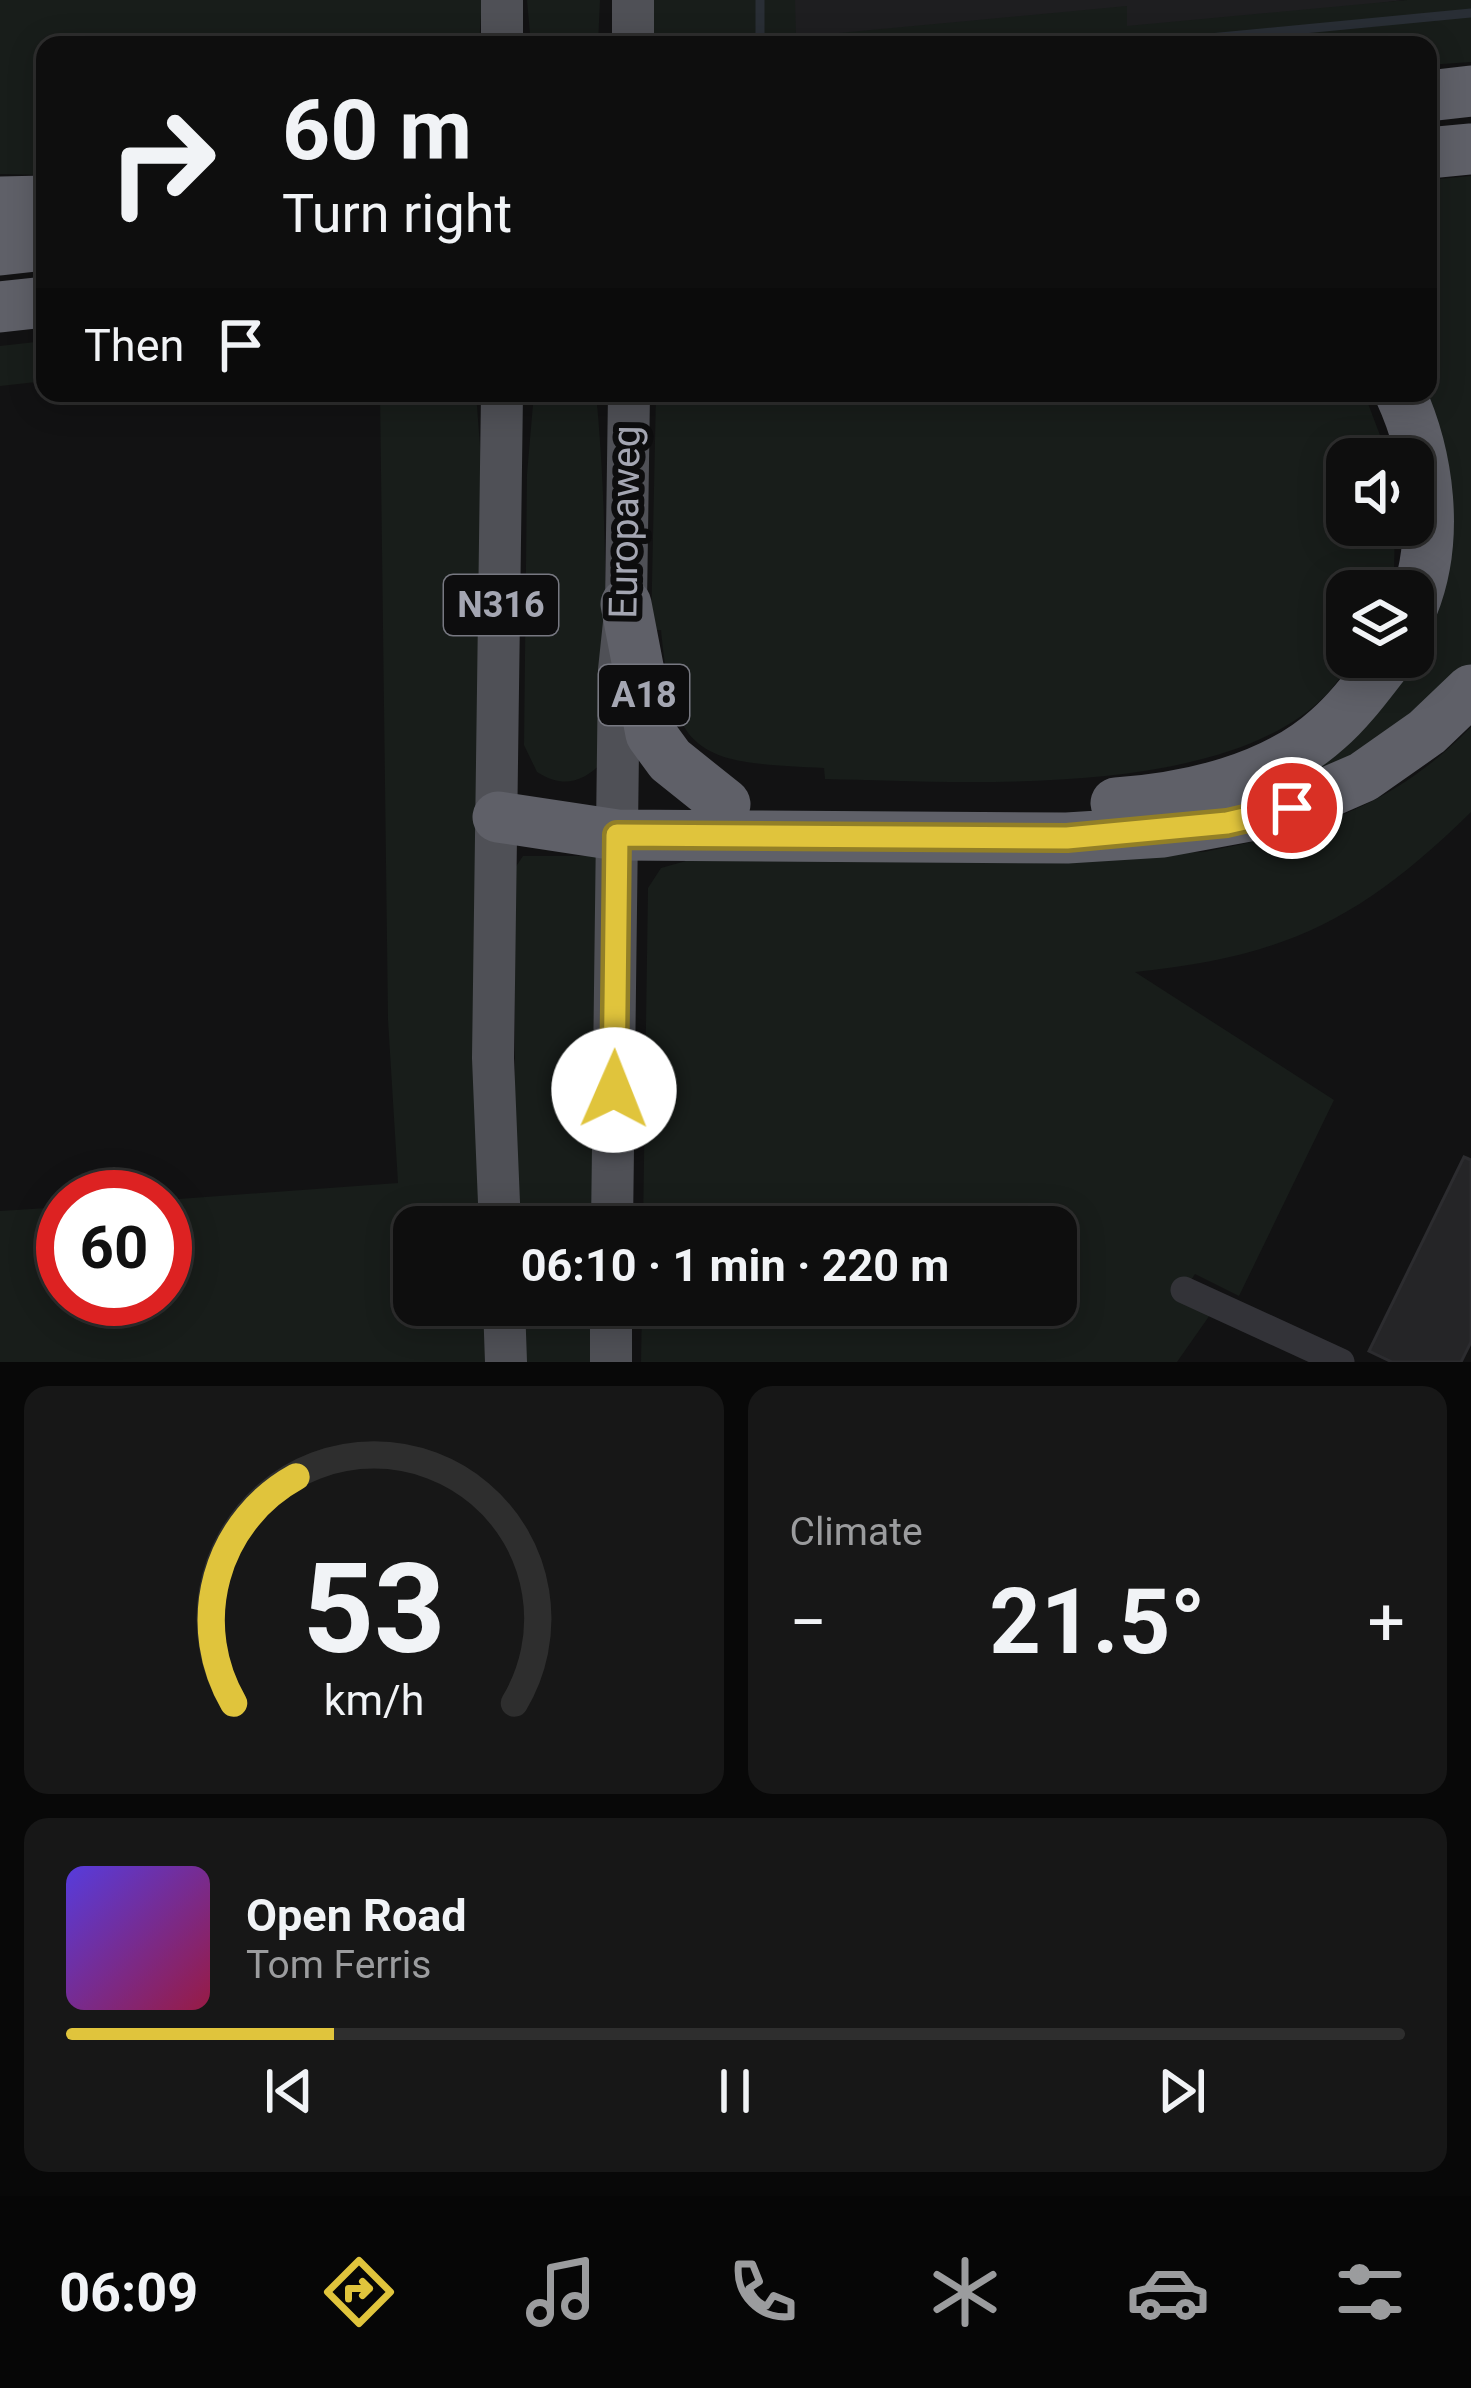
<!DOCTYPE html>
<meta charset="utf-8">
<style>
:root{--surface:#0e0e0e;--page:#171717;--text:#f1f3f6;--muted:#9b9c9e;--line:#2e2e2e;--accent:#e0c43c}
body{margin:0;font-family:Roboto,sans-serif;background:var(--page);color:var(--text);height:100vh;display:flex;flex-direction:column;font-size:45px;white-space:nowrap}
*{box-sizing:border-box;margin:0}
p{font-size:39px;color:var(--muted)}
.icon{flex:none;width:66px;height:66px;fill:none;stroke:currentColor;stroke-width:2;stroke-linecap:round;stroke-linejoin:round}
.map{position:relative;height:1362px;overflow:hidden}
.panel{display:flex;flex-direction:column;gap:24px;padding:24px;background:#080808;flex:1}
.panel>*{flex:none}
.top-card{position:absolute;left:36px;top:36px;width:1401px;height:366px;border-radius:24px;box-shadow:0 6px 30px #0003,0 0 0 3px var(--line);background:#0e0e0e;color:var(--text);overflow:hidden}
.buttons{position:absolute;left:1326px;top:438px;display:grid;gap:24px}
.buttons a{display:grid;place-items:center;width:108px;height:108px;border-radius:24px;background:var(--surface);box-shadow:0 6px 30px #0003,0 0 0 3px var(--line);font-size:60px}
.speed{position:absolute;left:36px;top:1170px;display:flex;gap:24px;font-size:60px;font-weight:700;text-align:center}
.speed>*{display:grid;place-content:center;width:156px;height:156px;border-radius:50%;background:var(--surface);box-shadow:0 6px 30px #0003,0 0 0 3px var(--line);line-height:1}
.speed .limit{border:18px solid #d22;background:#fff;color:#111}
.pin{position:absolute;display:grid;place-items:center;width:102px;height:102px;color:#fff;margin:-51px;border:6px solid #fff;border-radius:50%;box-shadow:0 3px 12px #0007}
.me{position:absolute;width:132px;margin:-66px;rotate:1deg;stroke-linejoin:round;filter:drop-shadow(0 0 9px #0008)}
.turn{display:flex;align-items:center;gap:42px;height:252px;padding:0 48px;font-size:54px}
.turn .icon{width:156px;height:156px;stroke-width:2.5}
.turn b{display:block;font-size:84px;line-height:102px}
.then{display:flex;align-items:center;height:114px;padding:0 48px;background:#0003;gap:24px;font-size:45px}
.big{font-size:90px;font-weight:700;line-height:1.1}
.panel .card{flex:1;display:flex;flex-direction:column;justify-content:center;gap:18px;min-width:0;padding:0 42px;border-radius:24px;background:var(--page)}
.panel .dial{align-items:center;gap:0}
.dial svg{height:312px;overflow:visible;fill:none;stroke:var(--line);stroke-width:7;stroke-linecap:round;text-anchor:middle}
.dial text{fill:var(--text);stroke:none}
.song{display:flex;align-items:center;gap:36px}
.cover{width:144px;height:144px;border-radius:18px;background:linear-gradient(135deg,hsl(250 70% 55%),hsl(340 70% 35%))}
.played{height:12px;border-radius:6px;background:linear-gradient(90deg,var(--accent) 20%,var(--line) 20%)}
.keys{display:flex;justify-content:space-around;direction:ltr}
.heat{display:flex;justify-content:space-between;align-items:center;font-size:66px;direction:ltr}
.panel .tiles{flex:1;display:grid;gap:24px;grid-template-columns:1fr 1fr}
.card:last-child{grid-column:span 2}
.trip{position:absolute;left:393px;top:1206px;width:684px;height:120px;border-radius:24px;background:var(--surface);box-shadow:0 6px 30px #0003,0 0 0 3px var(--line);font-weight:700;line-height:120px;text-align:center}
.dock{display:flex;height:192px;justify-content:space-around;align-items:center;background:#060606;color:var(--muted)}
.dock .icon{width:84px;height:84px}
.dock .on{color:var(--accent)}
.dock b{font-size:54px;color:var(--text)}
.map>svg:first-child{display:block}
.built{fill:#1e1e20}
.green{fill:#181d1a}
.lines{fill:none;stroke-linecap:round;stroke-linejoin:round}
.stream{stroke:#292e35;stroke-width:9}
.building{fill:#252527;stroke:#2c2c2f;stroke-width:3}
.minor{stroke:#333338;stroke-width:27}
.primary{stroke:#4f5056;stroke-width:42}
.motorway{stroke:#5f6068;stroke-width:51}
.route-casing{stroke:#927f27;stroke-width:30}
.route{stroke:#e0c43c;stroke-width:21}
.labels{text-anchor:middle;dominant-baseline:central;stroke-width:12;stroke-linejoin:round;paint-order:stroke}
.shield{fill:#0d0d0e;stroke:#777881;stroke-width:3}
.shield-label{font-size:36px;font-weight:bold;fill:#a4a6b2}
.street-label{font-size:39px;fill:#a4a6b2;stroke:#0d0d0e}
</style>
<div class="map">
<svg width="1471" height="1362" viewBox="0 0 1471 1362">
<rect width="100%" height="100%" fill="#121213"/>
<path class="built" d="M762,0h642l-350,45h-291z"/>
<path class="green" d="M0,0h482l-3,45h-434v130l-45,-1z
M527,0h73l-2,45h-67z
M651,0h144l1,37 331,-31v20l280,-26h64v62l-43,3v-20h-771l-7,-20z
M1471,176v489l-69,64 -93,55 -11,-11 115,-116v-23l8,-18 -8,-223h15v-213z
M45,341v40l-45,5v-40z
M380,393h96l7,92v742h-69v78h74l5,57h-493v-151l63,-4v92h102v-99l233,-17 -10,-163z
M534,393h62c12,123 10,244 8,368 -21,21 -40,28 -67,11l-13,-27 3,-271z
M656,393h708l25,66h-42v66h48l-1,47 -8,19h-39v66h7c-9,12 -17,27 -28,38 -102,105 -363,87 -501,84l-1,-11c-121,-6 -151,-7 -163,-138h-10z
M1471,727v85c-108,106 -184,145 -336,160l199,128 -95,196 -44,-22 -14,22 31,16 -35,50h-536l1,-57h414v-78h-413l5,-339 13,-20 25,-7 518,-9c110,-22 185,-42 267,-125z
M523,856h84l-9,371h-83v-359z
M519,1305h78l-1,57h-73z"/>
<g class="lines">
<path class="stream" d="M760,0v45
M1136,45l335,-32"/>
</g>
<path class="building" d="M1464,1157l7,3v182l-10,20h-69l-23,-11z"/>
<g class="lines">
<path class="minor" d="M1184,1290l157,72"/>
<path class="primary" d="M502,45v-45
M633,45v-45
M500,1227l-7,-169 9,-665
M612,1227l7,-557 7,-66 3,-211
M504,1305l2,57
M611,1362v-57"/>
<path class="motorway" d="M1428,96l43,-5
M1428,153l43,-4
M0,202l45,-1
M0,250l45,-5
M0,307l45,-5
M1400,393c29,63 40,146 13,213
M626,604l25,130 19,26 55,44
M1116,803c72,-5 157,-24 212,-74 24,-21 42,-47 62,-72
M498,817l119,18 450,3 96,-6 129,-24 71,-31 64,-45 44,-42"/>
</g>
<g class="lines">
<g class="route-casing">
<path id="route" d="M614,1090l3,-255 450,3 160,-15 65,-15"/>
</g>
<use href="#route" class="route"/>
</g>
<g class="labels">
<g class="shield">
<rect x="444" y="575" width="114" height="60" rx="9"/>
<rect x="599" y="665" width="90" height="60" rx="9"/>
</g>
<g class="shield-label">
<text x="501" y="605">N316</text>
<text x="644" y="695">A18</text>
</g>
<g class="street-label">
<text transform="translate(625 522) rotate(-89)">Europaweg</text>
</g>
</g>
</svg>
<div class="buttons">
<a><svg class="icon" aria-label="sound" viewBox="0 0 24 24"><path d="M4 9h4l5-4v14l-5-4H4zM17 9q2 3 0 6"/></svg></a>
<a><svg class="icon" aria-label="layers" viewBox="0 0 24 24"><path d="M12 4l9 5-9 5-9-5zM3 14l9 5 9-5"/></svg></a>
</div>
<div class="speed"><div class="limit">60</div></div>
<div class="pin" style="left:1292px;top:808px;background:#d93025"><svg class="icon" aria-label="arrive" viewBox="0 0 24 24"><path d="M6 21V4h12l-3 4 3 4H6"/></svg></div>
<svg class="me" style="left:614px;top:1090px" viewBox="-20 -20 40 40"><circle r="19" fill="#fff"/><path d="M0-13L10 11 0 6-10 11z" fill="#e0c43c"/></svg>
<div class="trip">06:10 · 1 min · 220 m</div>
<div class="top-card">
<div class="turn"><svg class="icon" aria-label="right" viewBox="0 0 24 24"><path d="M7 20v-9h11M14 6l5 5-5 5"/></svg><div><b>60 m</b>Turn right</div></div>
<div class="then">Then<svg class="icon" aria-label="arrive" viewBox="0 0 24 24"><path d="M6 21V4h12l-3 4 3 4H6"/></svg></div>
</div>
</div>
<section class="panel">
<div class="tiles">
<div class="card dial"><svg viewBox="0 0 100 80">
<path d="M14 69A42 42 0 1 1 86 69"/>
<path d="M14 69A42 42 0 0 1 30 11" stroke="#e0c43c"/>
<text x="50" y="56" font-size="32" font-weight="700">53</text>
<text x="50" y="72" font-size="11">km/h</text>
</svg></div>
<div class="card"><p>Climate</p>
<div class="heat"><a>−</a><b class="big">21.5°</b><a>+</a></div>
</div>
<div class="card">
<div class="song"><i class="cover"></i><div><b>Open Road</b><p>Tom Ferris</p></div></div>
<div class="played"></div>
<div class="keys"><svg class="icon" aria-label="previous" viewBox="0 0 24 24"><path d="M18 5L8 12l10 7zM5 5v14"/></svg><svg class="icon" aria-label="pause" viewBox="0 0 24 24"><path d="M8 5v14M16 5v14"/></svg><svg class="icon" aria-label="next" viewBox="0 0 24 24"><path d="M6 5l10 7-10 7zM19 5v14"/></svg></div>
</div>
</div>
</section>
<nav class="dock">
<b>06:09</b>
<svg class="icon on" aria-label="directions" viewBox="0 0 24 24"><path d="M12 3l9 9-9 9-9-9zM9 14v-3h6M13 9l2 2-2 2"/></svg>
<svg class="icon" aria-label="music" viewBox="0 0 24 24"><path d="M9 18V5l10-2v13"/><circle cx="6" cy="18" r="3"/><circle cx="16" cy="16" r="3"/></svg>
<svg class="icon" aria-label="phone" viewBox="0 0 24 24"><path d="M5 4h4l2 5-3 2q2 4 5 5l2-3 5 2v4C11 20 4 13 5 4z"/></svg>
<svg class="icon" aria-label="climate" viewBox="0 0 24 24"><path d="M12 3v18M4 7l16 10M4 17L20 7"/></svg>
<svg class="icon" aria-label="car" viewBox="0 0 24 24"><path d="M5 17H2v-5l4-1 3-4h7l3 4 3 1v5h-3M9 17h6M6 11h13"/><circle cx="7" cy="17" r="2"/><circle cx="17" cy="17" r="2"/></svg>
<svg class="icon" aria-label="filters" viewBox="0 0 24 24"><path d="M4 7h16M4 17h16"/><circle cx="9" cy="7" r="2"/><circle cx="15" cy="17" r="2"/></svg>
</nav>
